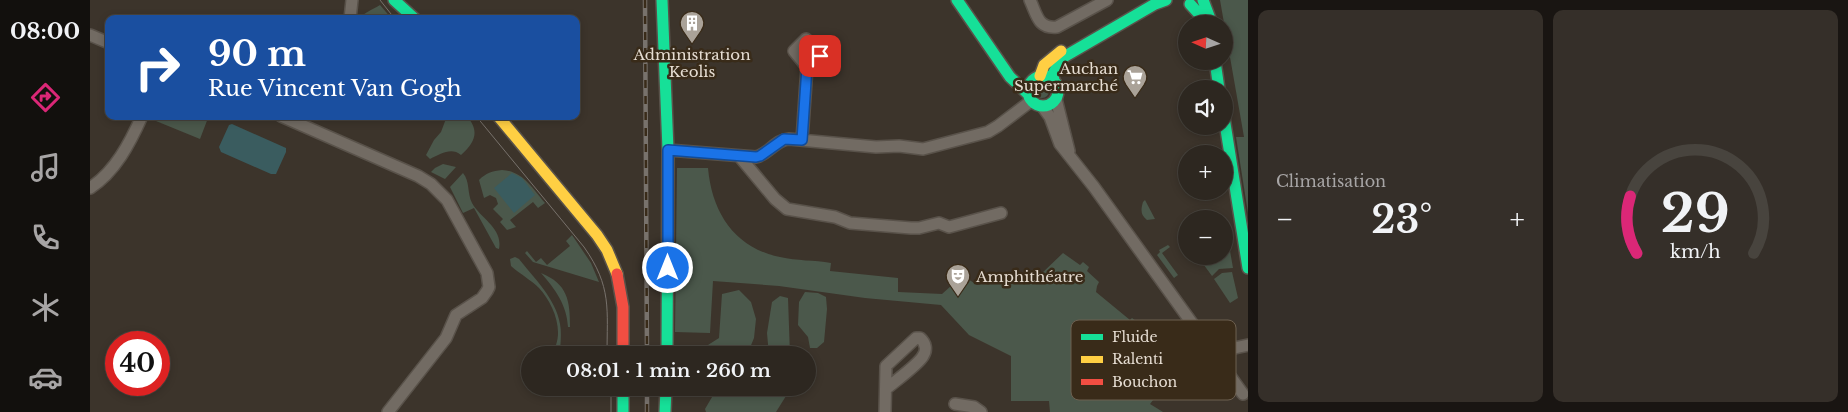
<!DOCTYPE html>
<html lang="fr">
<meta charset="utf-8">
<style>
:root{--surface:#2d2720;--page:#352f29;--text:#f1f3f6;--muted:#a7a5a5;--line:#48443e;--accent:#db2777}
body{margin:0;font-family:"Libre Baskerville",serif;background:var(--page);color:var(--text);height:100vh;display:flex;flex-direction:column;font-size:19px;white-space:nowrap}
*{box-sizing:border-box;margin:0}
p{font-size:16px;color:var(--muted)}
.icon{flex:none;width:28px;height:28px;fill:none;stroke:currentColor;stroke-width:2;stroke-linecap:round;stroke-linejoin:round}
.map{position:relative;flex:1;overflow:hidden}
.side{display:flex;flex-direction:column;gap:10px;padding:10px;background:#191512;width:600px}
.side>*{flex:none}
.hud{position:absolute;left:15px;top:15px;width:475px;height:105px;border-radius:10px;box-shadow:0 2px 8px #0003,0 0 0 1px var(--line);background:#1a4fa0;color:#fff;overflow:hidden}
.needle{width:32px;rotate:273deg}
.controls{position:absolute;left:1088px;top:15px;display:grid;gap:10px}
.controls a{display:grid;place-items:center;width:55px;height:55px;border-radius:50%;background:var(--surface);box-shadow:0 2px 8px #0003,0 0 0 1px var(--line);font-size:25px}
.speed{position:absolute;left:15px;top:331px;display:flex;gap:10px;font-size:25px;font-weight:700;text-align:center}
.speed>*{display:grid;place-content:center;width:65px;height:65px;border-radius:50%;background:var(--surface);box-shadow:0 2px 8px #0003,0 0 0 1px var(--line);line-height:1}
.speed .limit{border:8px solid #d22;background:#fff;color:#111}
.pin{position:absolute;display:grid;place-items:center;width:42px;height:42px;color:#fff;margin:-21px;border-radius:10px;box-shadow:0 2px 8px #0006}
.me{position:absolute;width:55px;margin:-28px;rotate:0deg;stroke-linejoin:round;filter:drop-shadow(0 0 4px #0008)}
.turn{display:flex;align-items:center;gap:18px;height:105px;padding:0 20px;font-size:22px}
.turn .icon{width:65px;height:65px;stroke-width:2.5}
.turn b{display:block;font-size:35px;line-height:42px}
.big{font-size:38px;font-weight:600;line-height:1.1}
.side .card{flex:1;display:flex;flex-direction:column;justify-content:center;gap:8px;min-width:0;padding:0 18px;border-radius:10px;background:var(--page)}
.side .dial{align-items:center;gap:0}
.dial svg{height:130px;overflow:visible;fill:none;stroke:var(--line);stroke-width:7;stroke-linecap:round;text-anchor:middle}
.dial text{fill:var(--text);stroke:none}
.heat{display:flex;justify-content:space-between;align-items:center;font-size:28px;direction:ltr}
.side .tiles{flex:1;display:grid;gap:10px;grid-template-columns:repeat(2,1fr)}
.trip{position:absolute;left:431px;top:346px;width:295px;height:50px;border-radius:25px;background:var(--surface);box-shadow:0 2px 8px #0003,0 0 0 1px var(--line);font-weight:600;line-height:50px;text-align:center}
main{display:flex;flex:1;min-height:0}
.tab-bar{display:flex;flex-direction:column;width:90px;justify-content:space-around;align-items:center;background:#12100d;color:var(--muted)}
.tab-bar .icon{width:35px;height:35px}
.tab-bar .active{color:var(--accent)}
.tab-bar b{font-size:22px;color:var(--text)}
.map>svg:first-child{display:block}
.green{fill:#4b584b}
.water{fill:#3a5c5f}
.lines{fill:none;stroke-linecap:round;stroke-linejoin:round}
.street-casing{stroke:#59524a;stroke-width:14}
.fast-casing{stroke:#59524a;stroke-width:14}
.slow-casing{stroke:#59524a;stroke-width:14}
.jam-casing{stroke:#59524a;stroke-width:14}
.street{stroke:#726b63;stroke-width:11}
.fast{stroke:#16e098;stroke-width:11}
.slow{stroke:#ffcf43;stroke-width:11}
.jam{stroke:#f24e42;stroke-width:11}
.tram{stroke:#78726c;stroke-width:1}
.rail-casing{stroke:#78726c;stroke-width:4.5}
.rail{stroke:#392b19;stroke-width:2.5;stroke-dasharray:8;stroke-linecap:butt}
.route-casing{stroke:#114b97;stroke-width:12}
.route{stroke:#1a73e8;stroke-width:9}
.labels{text-anchor:middle;dominant-baseline:central;stroke-width:5;stroke-linejoin:round;paint-order:stroke}
.poi-label{font-size:15px;fill:#e6ddd2;stroke:#392b19}
.key{fill:#392b19;stroke:#6d6050;stroke-width:1}
.key-label{font-size:14px;fill:#e6ddd2}
</style>
<main>
<nav class="tab-bar">
<b>08:00</b>
<svg class="icon active" aria-label="directions" viewBox="0 0 24 24"><path d="M12 3l9 9-9 9-9-9zM9 14v-3h6M13 9l2 2-2 2"/></svg>
<svg class="icon" aria-label="music" viewBox="0 0 24 24"><path d="M9 18V5l10-2v13"/><circle cx="6" cy="18" r="3"/><circle cx="16" cy="16" r="3"/></svg>
<svg class="icon" aria-label="phone" viewBox="0 0 24 24"><path d="M5 4h4l2 5-3 2q2 4 5 5l2-3 5 2v4C11 20 4 13 5 4z"/></svg>
<svg class="icon" aria-label="climate" viewBox="0 0 24 24"><path d="M12 3v18M4 7l16 10M4 17L20 7"/></svg>
<svg class="icon" aria-label="car" viewBox="0 0 24 24"><path d="M5 17H2v-5l4-1 3-4h7l3 4 3 1v5h-3M9 17h6M6 11h13"/><circle cx="7" cy="17" r="2"/><circle cx="17" cy="17" r="2"/></svg>
</nav>
<div class="map">
<svg width="1158" height="412" viewBox="0 0 1158 412">
<rect width="100%" height="100%" fill="#3c342b"/>
<path class="green" d="M1130,0h28v213l-12,-76h8z
M290,5l12,14 -5,-3 -3,3h-25c4,-6 15,-10 21,-14z
M945 91a7 7 0 1 1 14 0a7 7 0 1 1-14 0Z
M68,116h46l4,2 -8,21 -44,-18z
M357,116h20c13,16 8,26 -6,39 -10,-8 -20,-1 -31,4l-4,-4 8,-15 7,-8z
M353,164l13,3 -11,12 -14,-7 4,-4z
M587,168h31c4,45 27,80 72,89 17,4 34,3 51,6l-1,8 68,7v14l44,2 10,-9 -2,-8c11,-2 18,1 27,8l63,-10 23,-22 17,12 3,-3 6,5 -2,4 12,11 -2,4 -1,6 34,28 2,-2 16,12 -9,13 15,9 8,13 11,9 -23,30 13,8h-113l-1,-11h-38v-45l-42,-21 -28,-30 -76,-7 -86,-12 -66,-5 -3,52 -35,-1z
M412,170c21,1 30,18 43,33l-7,5 -5,-6 -23,18 6,7 -9,3 -7,-8 3,-3 -10,-10 5,-5 -2,-6 -6,-3 -6,3 -5,-18c7,-7 13,-9 23,-10z
M373,173c7,8 4,20 9,30 9,16 31,25 27,46l-3,-1 -22,-40 -11,5 -13,-26z
M1055,200l10,19 -8,1c-7,-5 -6,-11 -4,-18z
M482,235l19,28 8,19 -66,-20 -8,-9 2,-2 9,11 5,-4 6,7 23,-19 -4,-5z
M1078,245l2,2 -8,6 16,22 -4,3 -17,-23 3,-3 -1,-2z
M1139,245l4,23 -14,1 -7,7 -14,-19 26,-1v-10z
M425,257l4,2c15,19 37,40 41,65 2,10 0,21 0,31h-10c17,-19 4,-51 -11,-67 -8,-8 -19,-14 -28,-22l-1,-7z
M1142,272l6,26 -8,5 -16,-24 8,-6z
M451,273c27,11 29,28 29,54h-2c-1,-22 -13,-38 -27,-54z
M649,290l12,12 5,17 -2,19 -7,17h-41l2,-10 11,-7 3,-44z
M715,292l13,1 8,4 1,12 -3,33 -7,6h-7l-2,-11 -10,-12 1,-23z
M690,296l8,2 2,57h-21l-2,-22 5,-31z
M623,388h74l-1,8 -10,16h-70l-1,-3 10,-17z"/>
<path class="water" d="M142,124l54,24v4l-10,22h-5l-50,-22 -2,-5 10,-22z
M422,173l10,5 13,17 -21,18 -20,-25z"/>
<g class="lines">
<g class="street-casing">
<path id="street" d="M940,0c7,15 8,29 27,27l50,-27
M260,19l2,-19
M0,35l19,8
M966,99l13,52
M952,106l8,11 10,27 34,43 149,207
M191,116l137,60 13,8 16,16 40,73 2,14 -2,4 -5,7 -26,17 -10,23 -58,74
M712,140l5,-73 12,-12 -13,-16 -12,12 13,16
M578,150l88,7c13,-3 19,-17 33,-18l87,8 23,-1 24,3 65,-17 10,-6 33,-25
M650,157l35,42 12,10 48,8 15,6 61,5h8l20,-5 10,4 52,-14
M0,188c25,-16 40,-45 52,-72
M1127,356l8,-6 23,-5
M865,404l19,3 7,5
M795,412l1,-46 30,-28h4c6,5 7,12 3,18 -4,8 -29,26 -37,33"/>
</g>
<g class="fast-casing">
<path id="fast" d="M304,0l21,19
M572,0l6,150 -1,205
M867,0l53,77 18,17
M1113,0l9,24
M1100,4l10,11 4,9
M1125,61l4,28
M938 91a15 15 0 1 1 30 0a15 15 0 1 1-30 0Z
M964,81l-1,-7 9,-16 93,-54 11,-4
M1134,117l24,151
M533,388v24
M575,412l1,-24"/>
</g>
<g class="slow-casing">
<path id="slow" d="M950,76l4,-11 17,-14
M408,116l99,119 10,15 10,24"/>
</g>
<g class="jam-casing">
<path id="jam" d="M527,274l6,33v48"/>
</g>
<use href="#street" class="street"/>
<use href="#fast" class="fast"/>
<use href="#slow" class="slow"/>
<use href="#jam" class="jam"/>
<path class="tram" d="M290,0l15,19
M386,116l108,131c28,40 23,62 23,108
M521,388v24"/>
<g class="rail-casing">
<path id="rail" d="M555,0l2,355
M557,388v24"/>
</g>
<use href="#rail" class="rail"/>
</g>
<g class="lines">
<g class="route-casing">
<path id="route" d="M578,268v-118l88,7 4,-1 24,-17 18,1 5,-73 13,-11"/>
</g>
<use href="#route" class="route"/>
</g>
<defs>
<g id="building-pin" transform="scale(1.25)"><path d="M0 17L-7.5 6A9.5 9.5 0 1 1 7.5 6Z" fill="#aaa298" stroke="#392b19"/><path d="M-4-6H4V6H1V3H-1V6H-4ZM-2.5-4.3h1.7v1.8h-1.7ZM.8-4.3h1.7v1.8H.8ZM-2.5-1h1.7V.8h-1.7ZM.8-1h1.7V.8H.8Z" fill="#fff"/></g>
<g id="supermarket-pin" transform="scale(1.25)"><path d="M0 17L-7.5 6A9.5 9.5 0 1 1 7.5 6Z" fill="#aaa298" stroke="#392b19"/><path d="M-6-5.5h2.5l.6 2H6L4.5 2H-2.5L-4.4-4H-6ZM-1.5 3.2a1.3 1.3 0 1 0 .1 0ZM3 3.2a1.3 1.3 0 1 0 .1 0Z" fill="#fff"/></g>
<g id="theatre-pin" transform="scale(1.25)"><path d="M0 17L-7.5 6A9.5 9.5 0 1 1 7.5 6Z" fill="#aaa298" stroke="#392b19"/><path d="M-5-5.5Q0-4 5-5.5V0Q5 5 0 6Q-5 5-5 0ZM-3.3-2.5H-1v1.5H-3.3ZM1-2.5H3.3v1.5H1ZM-2.8 1Q0 5.5 2.8 1Z" fill="#fff"/></g>
</defs>
<g fill-rule="evenodd">
<use href="#building-pin" x="602" y="23"/>
<use href="#supermarket-pin" x="1045" y="77"/>
<use href="#theatre-pin" x="868" y="276"/>
</g>
<g class="labels">
<g class="poi-label">
<text x="602" y="54">Administration<tspan x="602" dy="17">Keolis</tspan></text>
<text x="1028" y="68" text-anchor="end">Auchan<tspan x="1028" dy="17">Supermarché</tspan></text>
<text x="886" y="276" text-anchor="start">Amphithéatre</text>
</g>
</g>
<rect x="981" y="320" width="165" height="80" rx="8" class="key"/>
<rect x="991" y="334" width="22" height="6" fill="#16e098"/>
<rect x="991" y="356" width="22" height="7" fill="#ffcf43"/>
<rect x="991" y="379" width="22" height="6" fill="#f24e42"/>
<g class="key-label">
<text x="1022" y="342">Fluide</text>
<text x="1022" y="364">Ralenti</text>
<text x="1022" y="387">Bouchon</text>
</g>
</svg>
<div class="controls">
<a><svg class="needle" viewBox="-14 -14 28 28"><path d="M0-13l5 13h-10z" fill="#e53935"/><path d="M0 13l5-13h-10z" fill="#a7a5a5"/></svg></a>
<a><svg class="icon" aria-label="sound" viewBox="0 0 24 24"><path d="M4 9h4l5-4v14l-5-4H4zM17 9q2 3 0 6"/></svg></a>
<a>+</a>
<a>−</a>
</div>
<div class="speed"><div class="limit">40</div></div>
<div class="pin" style="left:730px;top:56px;background:#d93025"><svg class="icon" aria-label="arrive" viewBox="0 0 24 24"><path d="M6 21V4h12l-3 4 3 4H6"/></svg></div>
<svg class="me" style="left:578px;top:268px" viewBox="-20 -20 40 40"><circle r="17" fill="#1a73e8" stroke="#fff" stroke-width="3"/><path d="M0-11L8 9 0 5-8 9z" fill="#fff"/></svg>
<div class="trip">08:01 · 1 min · 260 m</div>
<div class="hud">
<div class="turn"><svg class="icon" aria-label="right" viewBox="0 0 24 24"><path d="M7 20v-9h11M14 6l5 5-5 5"/></svg><div><b>90 m</b>Rue Vincent Van Gogh</div></div>
</div>
</div>
<section class="side">
<div class="tiles">
<div class="card"><p>Climatisation</p>
<div class="heat"><a>−</a><b class="big">23°</b><a>+</a></div>
</div>
<div class="card dial"><svg viewBox="0 0 100 80">
<path d="M14 69A42 42 0 1 1 86 69"/>
<path d="M14 69A42 42 0 0 1 10 34" stroke="#db2777"/>
<text x="50" y="56" font-size="32" font-weight="700">29</text>
<text x="50" y="72" font-size="11">km/h</text>
</svg></div>
</div>
</section>
</main>
